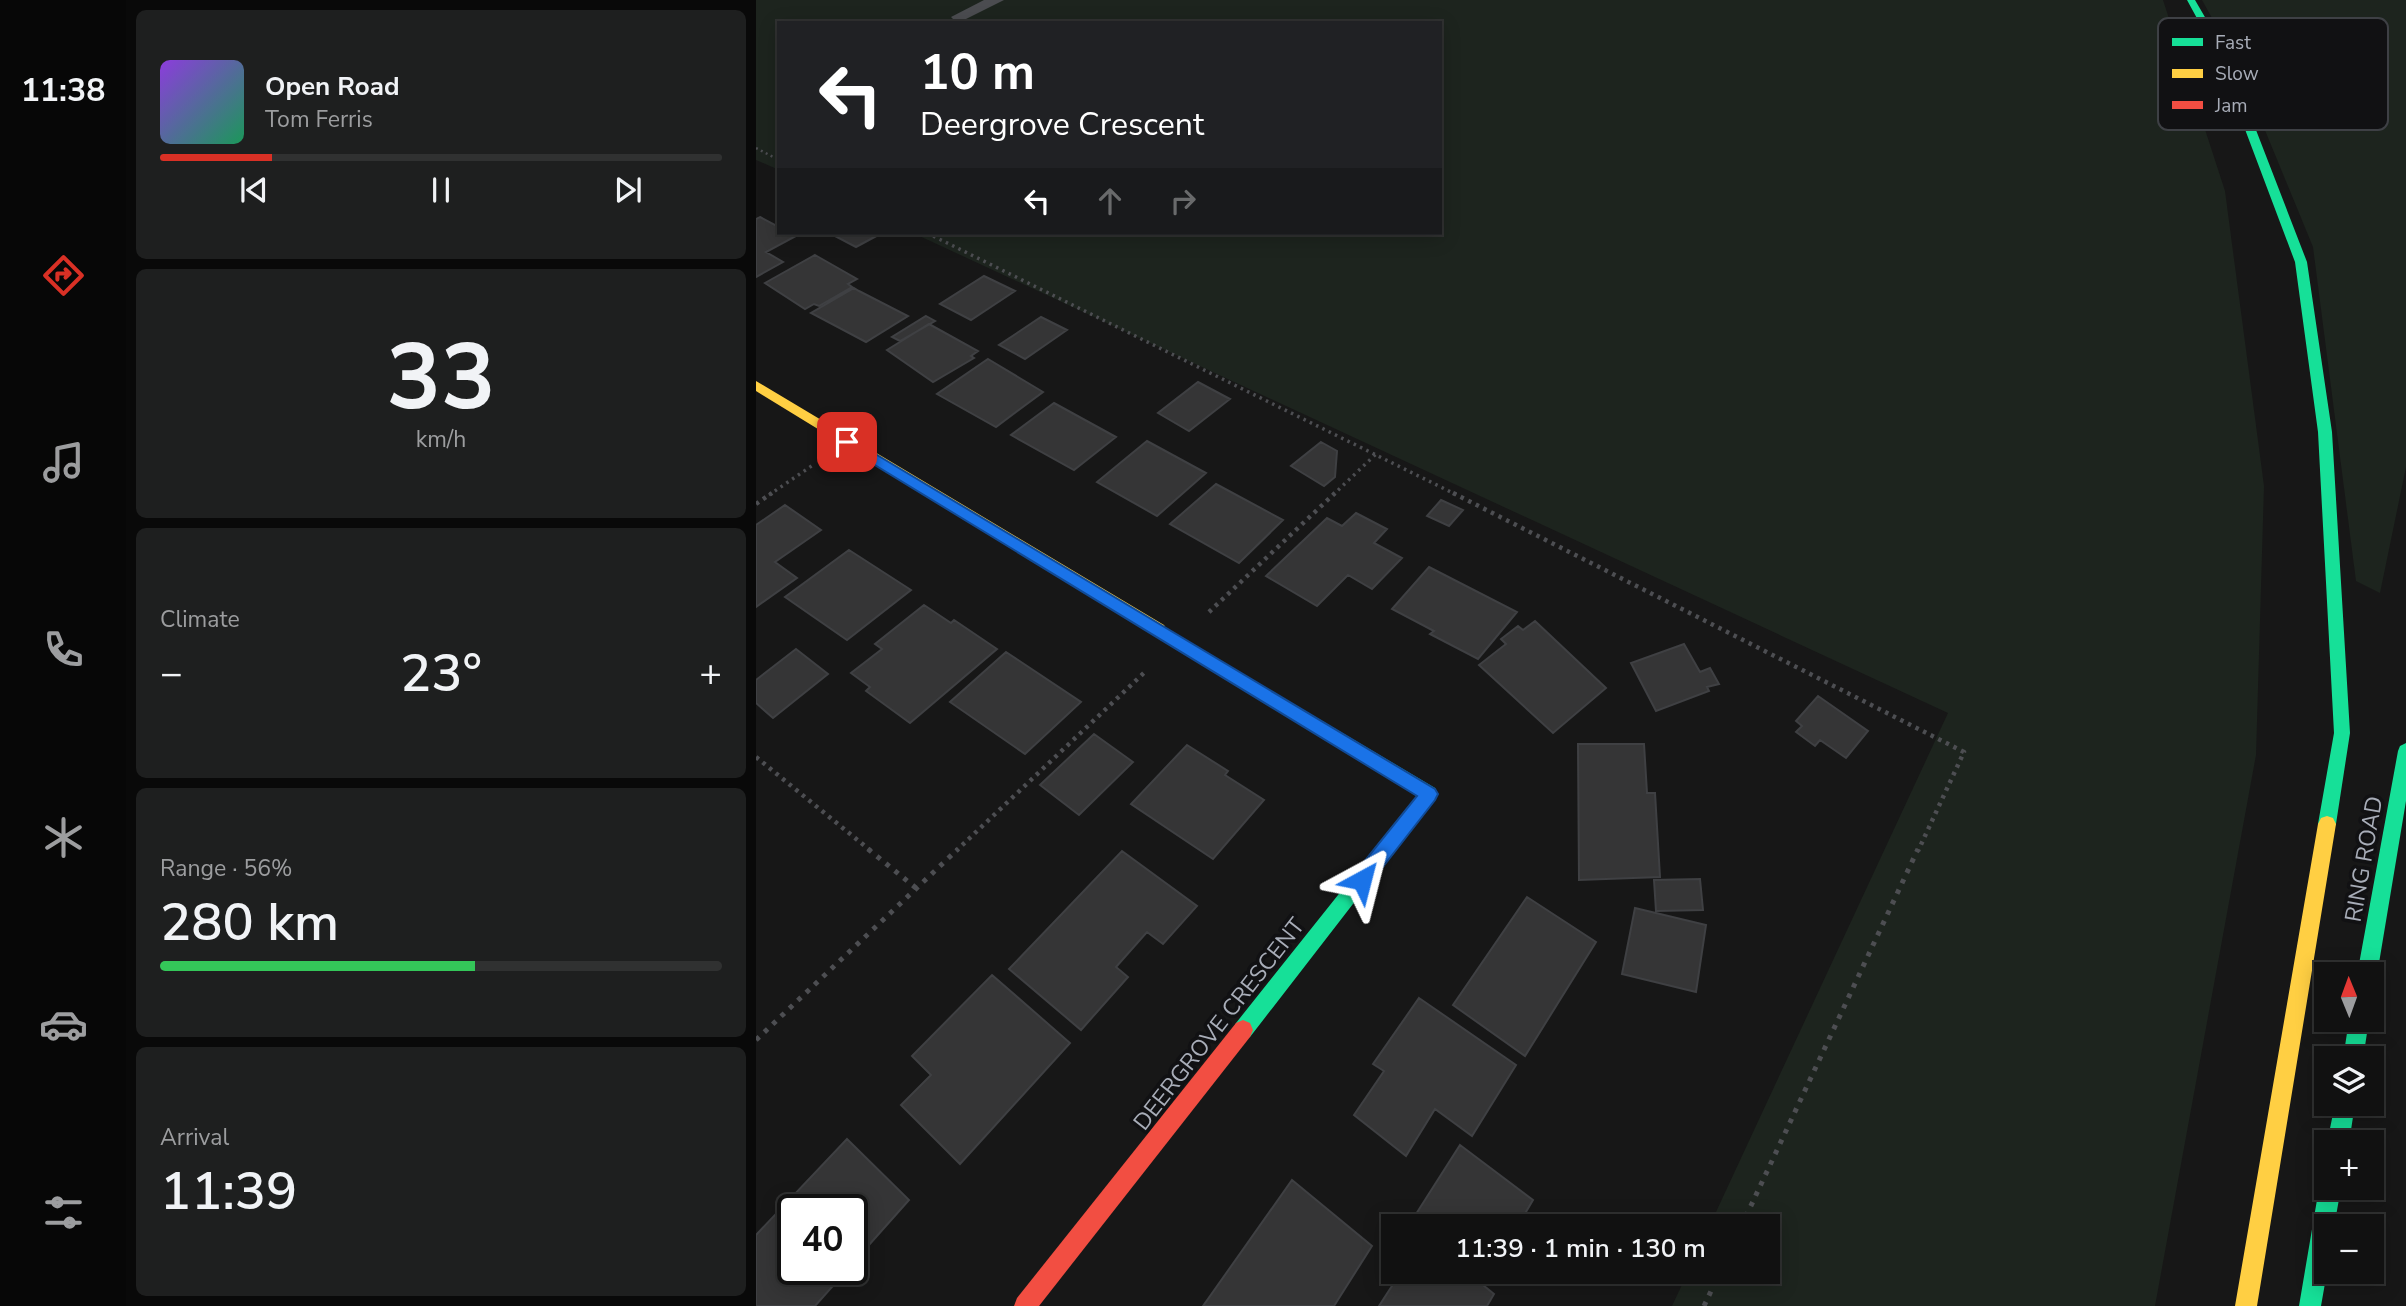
<!DOCTYPE html>
<meta charset="utf-8">
<style>
:root{--surface:#111;--page:#1e1f1f;--text:#f1f3f6;--muted:#9c9d9f;--line:#303131;--accent:#d93025}
body{margin:0;font-family:"Nunito Sans",sans-serif;background:var(--page);color:var(--text);height:100vh;display:flex;flex-direction:column;font-size:26px;white-space:nowrap}
*{box-sizing:border-box;margin:0}
p{font-size:23px;color:var(--muted)}
.icon{flex:none;width:38px;height:38px;fill:none;stroke:currentColor;stroke-width:2;stroke-linecap:round;stroke-linejoin:round}
.map{position:relative;flex:1;overflow:hidden}
.details{display:flex;flex-direction:column;gap:10px;padding:10px;background:#090909;width:630px}
.details>*{flex:none}
.top-card{position:absolute;left:21px;top:21px;width:665px;height:214px;border-radius:0px;box-shadow:0 4px 18px #0003,0 0 0 2px var(--line);background:#202124;color:#fff;overflow:hidden}
.needle{width:46px;rotate:359deg}
.buttons{position:absolute;left:1558px;top:962px;display:grid;gap:14px}
.buttons a{display:grid;place-items:center;width:70px;height:70px;border-radius:0px;background:var(--surface);box-shadow:0 4px 18px #0003,0 0 0 2px var(--line);font-size:35px}
.speed{position:absolute;left:21px;top:1194px;display:flex;gap:14px;font-size:35px;font-weight:700;text-align:center}
.speed>*{display:grid;place-content:center;width:91px;height:91px;border-radius:50%;background:var(--surface);box-shadow:0 4px 18px #0003,0 0 0 2px var(--line);line-height:1}
.speed .limit{border:4px solid #111;border-radius:10px;background:#fff;color:#111}
.pin{position:absolute;display:grid;place-items:center;width:60px;height:60px;color:#fff;margin:-30px;border-radius:14px;box-shadow:0 4px 10px #0006}
.me{position:absolute;width:77px;margin:-38px;rotate:38deg;stroke-linejoin:round;filter:drop-shadow(0 0 5px #0008)}
.turn{display:flex;align-items:center;gap:24px;height:147px;padding:0 28px;font-size:32px}
.turn .icon{width:91px;height:91px;stroke-width:2.5}
.turn b{display:block;font-size:49px;line-height:60px}
.lanes{display:flex;align-items:center;height:66px;padding:0 28px;background:#0003;justify-content:center;gap:35px;direction:ltr}
.lanes .off{opacity:.35}
.big{font-size:52px;font-weight:600;line-height:1.1}
.details .card{flex:1;display:flex;flex-direction:column;justify-content:center;gap:10px;min-width:0;padding:0 24px;border-radius:10px;background:var(--page)}
.details .dial{align-items:center;gap:0}
.dial b{font-size:91px;line-height:1}
.song{display:flex;align-items:center;gap:21px}
.cover{width:84px;height:84px;border-radius:10px;background:linear-gradient(135deg,hsl(270 70% 55%),hsl(150 70% 35%))}
.played{height:7px;border-radius:4px;background:linear-gradient(90deg,var(--accent) 20%,var(--line) 20%)}
.keys{display:flex;justify-content:space-around;direction:ltr}
.heat{display:flex;justify-content:space-between;align-items:center;font-size:38px;direction:ltr}
.charge{height:10px;border-radius:5px;background:linear-gradient(90deg,#34c759 56%,var(--line) 0)}
.trip{position:absolute;left:625px;top:1214px;width:399px;height:70px;border-radius:0px;background:var(--surface);box-shadow:0 4px 18px #0003,0 0 0 2px var(--line);font-weight:600;line-height:70px;text-align:center}
main{display:flex;flex:1;min-height:0}
.tab-bar{display:flex;flex-direction:column;width:126px;justify-content:space-around;align-items:center;background:#070707;color:var(--muted)}
.tab-bar .icon{width:49px;height:49px}
.tab-bar .current{color:var(--accent)}
.tab-bar b{font-size:32px;color:var(--text)}
.map>svg:first-child{display:block}
.green{fill:#1d241e}
.building{fill:#353536;stroke:#3f4043;stroke-width:2}
.lines{fill:none;stroke-linecap:round;stroke-linejoin:round}
.path-far3{stroke:#4d4e52;stroke-width:2.5;stroke-dasharray:2 3.5;stroke-linecap:butt}
.path-far2{stroke:#4d4e52;stroke-width:3.5;stroke-dasharray:2.5 4.5;stroke-linecap:butt}
.path-far1{stroke:#4d4e52;stroke-width:4.5;stroke-dasharray:3.5 5;stroke-linecap:butt}
.path{stroke:#4d4e52;stroke-width:5;stroke-dasharray:4.5 7;stroke-linecap:butt}
.lane{fill:#4b4c50;fill-rule:evenodd}
.fast{fill:#16e098;fill-rule:evenodd}
.slow{fill:#ffcf43;fill-rule:evenodd}
.jam{fill:#f24e42;fill-rule:evenodd}
.route{fill:#1a73e8;stroke:#114b97;stroke-width:2}
.labels{text-anchor:middle;dominant-baseline:central;stroke-width:7;stroke-linejoin:round;paint-order:stroke}
.street-label{font-size:23px;fill:#a8adb8;stroke:#111113}
.key{fill:#111113;stroke:#3e4045;stroke-width:2}
.key-label{font-size:19px;fill:#a8adb8}
</style>
<main>
<nav class="tab-bar">
<b>11:38</b>
<svg class="icon current" aria-label="directions" viewBox="0 0 24 24"><path d="M12 3l9 9-9 9-9-9zM9 14v-3h6M13 9l2 2-2 2"/></svg>
<svg class="icon" aria-label="music" viewBox="0 0 24 24"><path d="M9 18V5l10-2v13"/><circle cx="6" cy="18" r="3"/><circle cx="16" cy="16" r="3"/></svg>
<svg class="icon" aria-label="phone" viewBox="0 0 24 24"><path d="M5 4h4l2 5-3 2q2 4 5 5l2-3 5 2v4C11 20 4 13 5 4z"/></svg>
<svg class="icon" aria-label="climate" viewBox="0 0 24 24"><path d="M12 3v18M4 7l16 10M4 17L20 7"/></svg>
<svg class="icon" aria-label="car" viewBox="0 0 24 24"><path d="M5 17H2v-5l4-1 3-4h7l3 4 3 1v5h-3M9 17h6M6 11h13"/><circle cx="7" cy="17" r="2"/><circle cx="17" cy="17" r="2"/></svg>
<svg class="icon" aria-label="filters" viewBox="0 0 24 24"><path d="M4 7h16M4 17h16"/><circle cx="9" cy="7" r="2"/><circle cx="15" cy="17" r="2"/></svg>
</nav>
<section class="details">
<div class="card">
<div class="song"><i class="cover"></i><div><b>Open Road</b><p>Tom Ferris</p></div></div>
<div class="played"></div>
<div class="keys"><svg class="icon" aria-label="previous" viewBox="0 0 24 24"><path d="M18 5L8 12l10 7zM5 5v14"/></svg><svg class="icon" aria-label="pause" viewBox="0 0 24 24"><path d="M8 5v14M16 5v14"/></svg><svg class="icon" aria-label="next" viewBox="0 0 24 24"><path d="M6 5l10 7-10 7zM19 5v14"/></svg></div>
</div>
<div class="card dial"><b>33</b><p>km/h</p></div>
<div class="card"><p>Climate</p>
<div class="heat"><a>−</a><b class="big">23°</b><a>+</a></div>
</div>
<div class="card"><p>Range · 56%</p><b class="big">280 km</b><div class="charge"></div></div>
<div class="card"><p>Arrival</p><b class="big">11:39</b></div>
</section>
<div class="map">
<svg width="1650" height="1306" viewBox="0 0 1650 1306">
<rect width="100%" height="100%" fill="#171717"/>
<path class="green" d="M0,0h1407l62,191 39,295 -8,269 -101,551h-483l16,-34h80v-45h-59l239,-514 -1035,-480h527v-210h-661v147l-23,-10z
M1446,0h204v467l-26,126 -24,-12 -43,-334 -74,-180z"/>
<path class="building" d="M4,217l19,10v6l17,3 -30,16 17,10 -27,15v-58z
M81,233h45l-26,14 -23,-12z
M59,255l42,24 -9,5 4,3 -33,19 -5,-2 -9,5 -40,-26z
M228,276l31,15 -44,29 -31,-16z
M98,288l5,3 49,25 -42,26 -55,-29z
M170,316l9,5 -35,20 -8,-4z
M285,317l26,13 -42,29 -26,-14z
M173,324l49,27 -7,5 3,2 -41,24 -46,-32z
M232,359l55,33 -47,35 -59,-33z
M442,382l32,17 -41,32 -31,-18z
M298,403l62,34 -42,33 -63,-35z
M391,441l59,32 -49,43 -60,-34z
M565,442l16,9 -2,26 -11,9 -33,-20z
M460,484l67,36 -44,43 -69,-39z
M685,500l22,10 -14,16 -22,-10z
M29,505l36,25 -46,32 22,16 -41,29v-82z
M600,513l31,16 -13,14 28,15 -30,31 -24,-14 -31,31 -51,-30 61,-58 15,8z
M93,550l62,40 -64,50 -62,-43z
M673,567l88,45 -39,47 -48,-25 4,-3 -42,-22z
M168,605l27,18 3,-3 43,29 -87,74 -44,-32 4,-4 -19,-14 31,-24 -7,-5z
M779,621l71,67 -53,45 -74,-68 27,-21 -5,-5 17,-13 5,4z
M928,644l16,28 10,-4 9,16 -12,3 2,4 -53,20 -25,-48z
M40,649l32,25 -55,44 -17,-15v-23z
M250,652l75,50 -56,52 -75,-52z
M1062,696l50,35 -22,27 -26,-18 -5,6 -19,-14 6,-6 -6,-5z
M338,734l39,28 -54,53 -39,-30z
M822,744h66l3,49h8l5,84 -81,3z
M431,745l41,26 -3,4 39,25 -51,59 -82,-55z
M366,851l75,55 -34,38 -16,-12 -31,35 12,10 -47,53 -72,-61z
M944,879l3,31 -47,1 -2,-31z
M771,897l69,45 -71,114 -72,-51z
M879,908l71,17 -10,67 -74,-18z
M236,975l78,68 -110,121 -59,-59 30,-30 -19,-19z
M663,998l97,67 -44,71 -37,-27 -29,47 -52,-41 30,-44 -11,-7z
M91,1139l62,61 -57,64v-55h-59v60h55l-33,37h-59v-71z
M704,1145l73,55 -16,27h-86l-15,-13z
M536,1180l80,66 -38,60h-131z
M645,1272h66l27,22 -7,12h-108z"/>
<g class="lines">
<path class="path-far3" d="M0,148l23,12"/>
<path class="path-far2" d="M171,233l530,262
M13,495l44,-30
M577,495l43,-41"/>
<path class="path-far1" d="M697,493l511,259 -46,99
M0,504l16,-11
M453,612l126,-119
M0,757l115,94
M200,851l191,-181"/>
<path class="path" d="M112,849l48,39
M0,1040l202,-191
M985,1227l177,-378
M948,1306l16,-34"/>
<path class="lane" d="M228,0h20l-40,20h-10l-3,-3z"/>
<path class="fast" d="M1431,0h8l32,55 80,207 25,170 18,301 -14,91 -3,6 -6,2 -6,-2 -3,-6 16,-91 -16,-301 -23,-170 -78,-207z
M403,624l276,164 3,6 -188,243 -7,3 -7,-3 -3,-7 3,-7 181,-227 -263,-161 -3,-5 3,-5z
M1650,743v58l-29,174 -6,8v-8h-14l41,-224 2,-5z
M1593,1020h20l-6,39h-20z
M1579,1104h20l-6,39h-22z
M1570,1179v9h15l-7,39h-8l1,45 -6,34h-22l20,-118z"/>
<path class="slow" d="M0,381l408,244 3,5 -3,5h-10l-398,-244z
M1571,816l6,2 3,6 -79,482h-22l83,-482 3,-6z"/>
<path class="jam" d="M487,1020l7,3 3,7 -3,7 -211,269h-25l3,-8 219,-275z"/>
</g>
<path class="route" d="M91,437l588,352 3,5 -3,6 -67,86 -6,3 -7,-3 -3,-6 3,-7 62,-77 -575,-351 -2,-3z"/>
<g class="labels">
<g class="street-label">
<text transform="translate(1608 859) rotate(-80)">RING ROAD</text>
<text transform="translate(463 1024) rotate(-52)">DEERGROVE CRESCENT</text>
</g>
</g>
<rect x="1402" y="18" width="230" height="112" rx="10" class="key"/>
<rect x="1416" y="38" width="31" height="8" fill="#16e098"/>
<rect x="1416" y="69" width="31" height="9" fill="#ffcf43"/>
<rect x="1416" y="101" width="31" height="8" fill="#f24e42"/>
<g class="key-label">
<text x="1459" y="49">Fast</text>
<text x="1459" y="80">Slow</text>
<text x="1459" y="112">Jam</text>
</g>
</svg>
<div class="buttons">
<a><svg class="needle" viewBox="-14 -14 28 28"><path d="M0-13l5 13h-10z" fill="#e53935"/><path d="M0 13l5-13h-10z" fill="#9c9d9f"/></svg></a>
<a><svg class="icon" aria-label="layers" viewBox="0 0 24 24"><path d="M12 4l9 5-9 5-9-5zM3 14l9 5 9-5"/></svg></a>
<a>+</a>
<a>−</a>
</div>
<div class="speed"><div class="limit">40</div></div>
<div class="pin" style="left:91px;top:442px;background:#d93025"><svg class="icon" aria-label="arrive" viewBox="0 0 24 24"><path d="M6 21V4h12l-3 4 3 4H6"/></svg></div>
<svg class="me" style="left:606px;top:880px" viewBox="-20 -20 40 40"><path d="M0-17L14 15 0 8-14 15z" fill="#1a73e8" stroke="#fff" stroke-width="4"/></svg>
<div class="trip">11:39 · 1 min · 130 m</div>
<div class="top-card">
<div class="turn"><svg class="icon" aria-label="left" viewBox="0 0 24 24"><path d="M17 20v-9H6M10 6l-5 5 5 5"/></svg><div><b>10 m</b>Deergrove Crescent</div></div>
<div class="lanes"><svg class="icon" aria-label="left" viewBox="0 0 24 24"><path d="M17 20v-9H6M10 6l-5 5 5 5"/></svg><svg class="icon off" aria-label="ahead" viewBox="0 0 24 24"><path d="M12 20V5M6 11l6-6 6 6"/></svg><svg class="icon off" aria-label="right" viewBox="0 0 24 24"><path d="M7 20v-9h11M14 6l5 5-5 5"/></svg></div>
</div>
</div>
</main>
